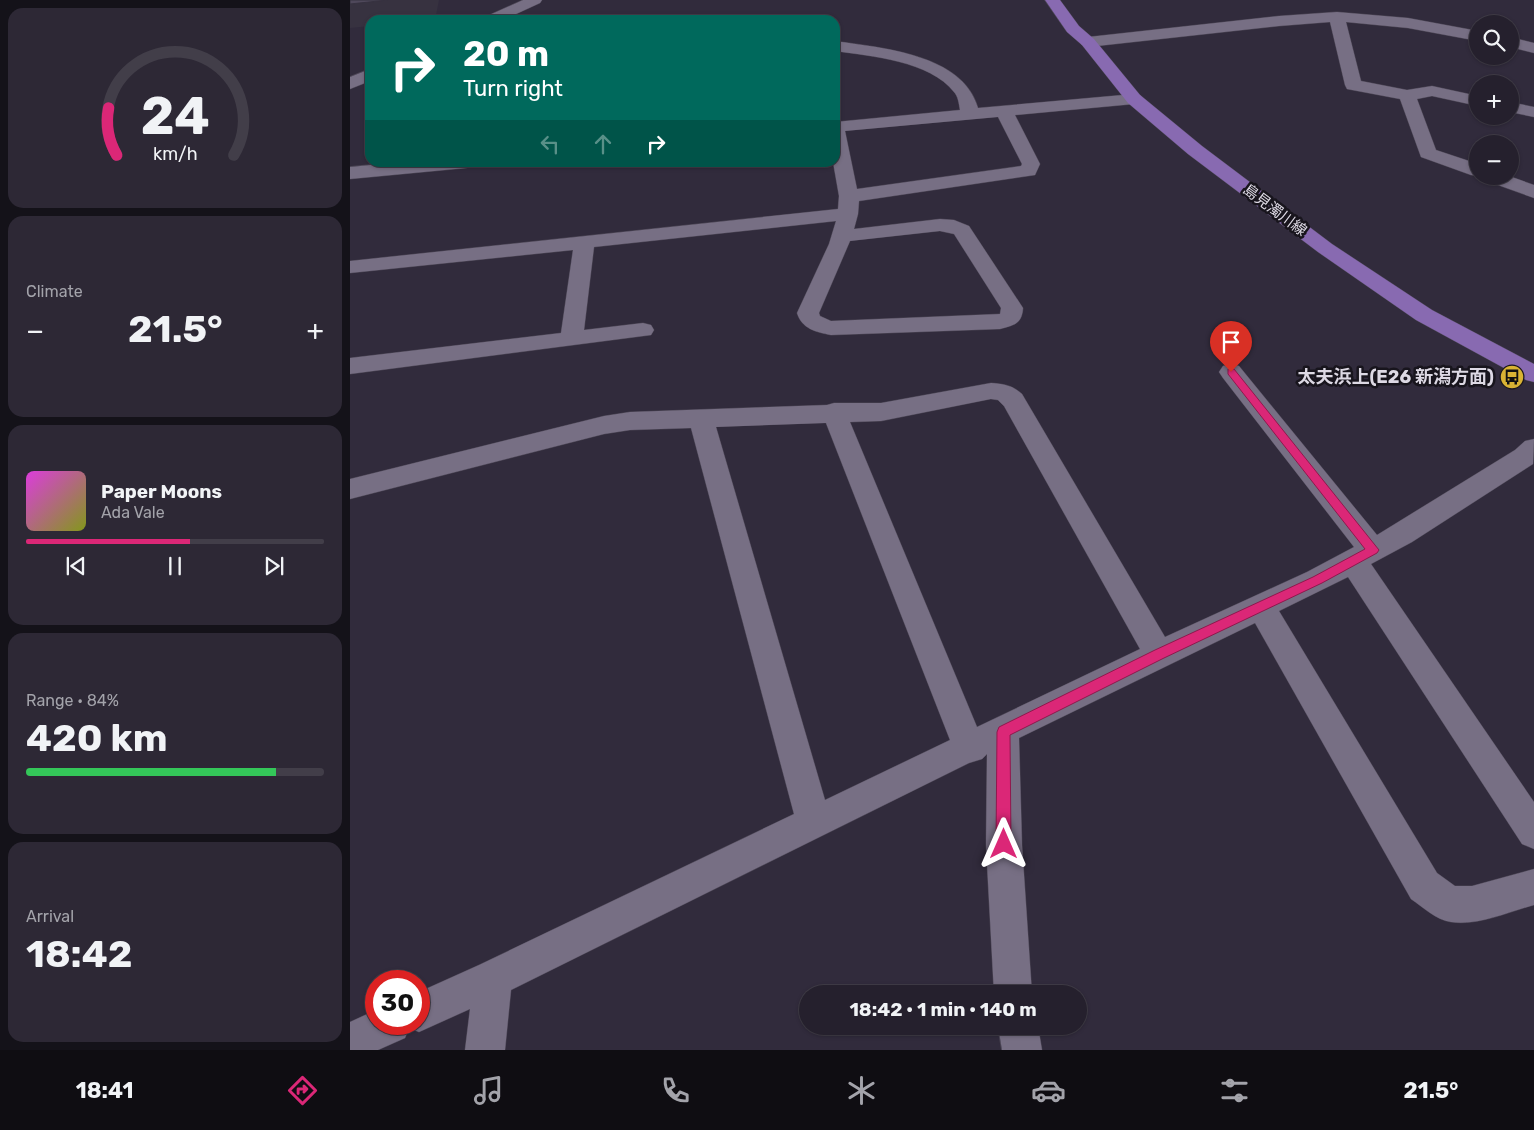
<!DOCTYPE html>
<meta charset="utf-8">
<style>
:root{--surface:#25202d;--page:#2d2835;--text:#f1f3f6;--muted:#a3a3aa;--line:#423e49;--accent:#db2777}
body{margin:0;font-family:Rubik,"Noto Sans JP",sans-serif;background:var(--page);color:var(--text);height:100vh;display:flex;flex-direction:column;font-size:19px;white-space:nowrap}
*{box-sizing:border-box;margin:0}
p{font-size:16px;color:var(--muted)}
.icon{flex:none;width:28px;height:28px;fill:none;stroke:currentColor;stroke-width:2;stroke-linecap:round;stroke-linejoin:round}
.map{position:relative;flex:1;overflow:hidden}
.details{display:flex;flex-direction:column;gap:8px;padding:8px;background:#141219;width:350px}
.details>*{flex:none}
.guide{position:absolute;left:15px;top:15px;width:475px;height:152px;border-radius:15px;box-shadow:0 1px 4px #0004,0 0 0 1px var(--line);background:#00695c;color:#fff;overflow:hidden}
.controls{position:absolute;left:1119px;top:15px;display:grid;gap:10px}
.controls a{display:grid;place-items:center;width:50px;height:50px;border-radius:50%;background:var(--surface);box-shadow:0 1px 4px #0004,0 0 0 1px var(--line);font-size:25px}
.speed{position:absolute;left:15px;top:970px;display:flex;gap:10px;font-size:25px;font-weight:700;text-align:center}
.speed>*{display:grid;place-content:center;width:65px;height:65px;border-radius:50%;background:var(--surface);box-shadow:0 1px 4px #0004,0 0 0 1px var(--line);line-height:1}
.speed .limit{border:8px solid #d22;background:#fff;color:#111}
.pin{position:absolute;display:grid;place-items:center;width:42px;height:42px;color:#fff;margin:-51px -21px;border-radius:50% 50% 50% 0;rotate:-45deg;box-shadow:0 0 5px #0007}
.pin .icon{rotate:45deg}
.me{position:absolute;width:55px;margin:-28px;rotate:0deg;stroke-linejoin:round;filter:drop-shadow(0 0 4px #0008)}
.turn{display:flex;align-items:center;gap:18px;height:105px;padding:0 15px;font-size:22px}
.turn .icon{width:65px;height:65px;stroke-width:2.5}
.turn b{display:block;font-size:35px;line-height:42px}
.lanes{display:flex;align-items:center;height:48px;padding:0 15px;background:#0003;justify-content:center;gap:25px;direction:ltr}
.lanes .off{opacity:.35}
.big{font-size:38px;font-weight:700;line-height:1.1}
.details .card{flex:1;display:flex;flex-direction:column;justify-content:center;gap:8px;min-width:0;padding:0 18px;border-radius:15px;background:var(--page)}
.details .dial{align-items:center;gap:0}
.dial svg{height:130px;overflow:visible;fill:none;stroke:var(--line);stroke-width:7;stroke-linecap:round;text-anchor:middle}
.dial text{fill:var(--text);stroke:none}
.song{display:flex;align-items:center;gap:15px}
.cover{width:60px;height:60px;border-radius:8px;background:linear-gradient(135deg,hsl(300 70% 55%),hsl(70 70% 35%))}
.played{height:5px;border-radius:2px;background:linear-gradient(90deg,var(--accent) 55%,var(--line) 55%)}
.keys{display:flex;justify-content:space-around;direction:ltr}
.heat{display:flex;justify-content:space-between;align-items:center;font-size:28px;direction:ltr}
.charge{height:8px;border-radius:4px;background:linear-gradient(90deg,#34c759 84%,var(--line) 0)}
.trip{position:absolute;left:449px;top:985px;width:288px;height:50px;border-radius:25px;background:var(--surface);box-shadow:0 1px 4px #0004,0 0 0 1px var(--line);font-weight:700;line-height:50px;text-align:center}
.tab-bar{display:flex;height:80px;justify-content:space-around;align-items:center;background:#0f0d12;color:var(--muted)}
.tab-bar .icon{width:35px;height:35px}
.tab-bar .current{color:var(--accent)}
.tab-bar b{font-size:22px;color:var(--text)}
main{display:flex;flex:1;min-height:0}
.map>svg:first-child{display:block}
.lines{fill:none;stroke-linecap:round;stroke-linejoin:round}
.minor-casing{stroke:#4c4655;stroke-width:1}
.major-casing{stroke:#4c4655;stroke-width:1}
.minor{fill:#776f84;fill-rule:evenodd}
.major{fill:#886ab1;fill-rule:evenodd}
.shaded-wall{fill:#373240}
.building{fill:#4f485b;stroke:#373240}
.route{fill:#db2777;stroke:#8e194d}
.labels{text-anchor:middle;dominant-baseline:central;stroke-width:5;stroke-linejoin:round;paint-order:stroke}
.far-street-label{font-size:15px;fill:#ddd9e4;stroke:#18151d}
.poi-label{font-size:18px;font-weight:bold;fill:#ddd9e4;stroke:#18151d;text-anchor:end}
</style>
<main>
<section class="details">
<div class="card dial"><svg viewBox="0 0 100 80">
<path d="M14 69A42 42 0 1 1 86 69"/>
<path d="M14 69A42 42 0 0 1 9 40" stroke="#db2777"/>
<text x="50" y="56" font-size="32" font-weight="700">24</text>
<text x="50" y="72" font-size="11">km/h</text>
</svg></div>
<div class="card"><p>Climate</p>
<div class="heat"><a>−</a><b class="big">21.5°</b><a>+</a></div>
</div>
<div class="card">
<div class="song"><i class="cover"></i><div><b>Paper Moons</b><p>Ada Vale</p></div></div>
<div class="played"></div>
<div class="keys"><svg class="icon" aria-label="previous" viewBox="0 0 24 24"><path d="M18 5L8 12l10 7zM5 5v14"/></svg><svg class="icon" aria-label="pause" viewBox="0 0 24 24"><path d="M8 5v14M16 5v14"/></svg><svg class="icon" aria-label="next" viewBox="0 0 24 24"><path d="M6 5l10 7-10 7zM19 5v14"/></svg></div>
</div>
<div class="card"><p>Range · 84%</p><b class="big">420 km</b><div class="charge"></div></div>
<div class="card"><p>Arrival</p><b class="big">18:42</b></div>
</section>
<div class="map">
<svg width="1184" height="1050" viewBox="0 0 1184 1050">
<rect width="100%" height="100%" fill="#312b3c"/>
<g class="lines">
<g class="minor-casing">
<path id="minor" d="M173,0h19l-2,3 -37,17h-21l3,-3z
M987,12l71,6 70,13v10l-70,-13 -62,-6 15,59 46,9 25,-4 46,10v10l-46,-10 -15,3 19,51 42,14v12h2l-9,-1 -50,-18 -21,-58 -53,-10 -2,-4 -15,-63 -51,4 -191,21 -6,-2 -2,-3 2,-3 6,-2 191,-21z
M1160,37l24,6v10l-24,-6z
M485,41c47,7 128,13 143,67l156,-14 6,1 3,4 -3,4 -6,1 -119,11 25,49 -5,11 -176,26 -1,13 -4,15 86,-10 14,1 15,6 54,82c-1,16 -9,17 -23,21l-169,6c-15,-3 -29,-6 -34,-22l32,-69 7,-23 -242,26 -10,83 59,-7 8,2 3,5 -3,5 -301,39v-16l211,-25 12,-83 -223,23v-12l488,-52 1,-13 -6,-34h2v-40l125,-12c-1,-6 -2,-14 -6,-18 -24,-31 -83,-36 -119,-41zM648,117l24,47 -1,2 -164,23 -12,-58zM590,231l14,3 47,74 -1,6 -169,7 -11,-5 -1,-3 31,-72z
M20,69v12l-20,8v-12z
M1160,102l24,5v10l-24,-5z
M51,162h74l-2,4 -7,2 -116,11v-12z
M1132,176h27l25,9v13l-50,-18z
M881,364l8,2 138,169 138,-85 10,-9 9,-2 -1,25 -121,78 -41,22 163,238v47l-12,-5 -174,-267 -69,34 158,262 18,13h17l62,-17v36c-26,7 -56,21 -83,17 -15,-2 -28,-15 -40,-23l-156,-276 -236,115 3,107 10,149h-38l-8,-149 1,-91 -5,5 -13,4 -458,227 -6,60h-40l5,-41 -51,23 -10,-4 -4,10 -27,12h-28v-28l26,-12v14h43v-32l60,-27 315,-151 -103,-386 -61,2 -26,4 -254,65v-20l254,-63 26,-4 197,-7 7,-2h47l110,-20c13,1 21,2 31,11l143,243 142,-65 47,-25 -131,-169 -4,-6 4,-6zM641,399l7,1 6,6 136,243 -163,78 -127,-305 31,-1zM476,423l124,317 -125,60 -109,-373z
M648,1026h40l4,24h-40z"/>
</g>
<g class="major-casing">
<path id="major" d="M695,0h15l19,26 15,13 46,56 62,51 130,98 100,66 102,54v18l-8,-2 -110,-60 -98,-68 -130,-98 -60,-51 -46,-58 -15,-13z"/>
</g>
<use href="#minor" class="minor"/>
<use href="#major" class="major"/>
</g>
<path class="shaded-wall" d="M38,0h51l-4,20h-65v6l-20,2v-24z"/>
<path class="building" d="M0,0h38l-38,4z"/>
<path class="route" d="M881,368l3,1 145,181 -2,3 -55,30 -158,75 -154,77 1,109 -2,6 -5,2 -5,-2 -3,-6 1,-112 2,-5 156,-77 158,-73 52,-28 -137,-175v-5z"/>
<defs>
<g id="bus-disc" transform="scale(1.25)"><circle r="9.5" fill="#d9b334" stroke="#18151d"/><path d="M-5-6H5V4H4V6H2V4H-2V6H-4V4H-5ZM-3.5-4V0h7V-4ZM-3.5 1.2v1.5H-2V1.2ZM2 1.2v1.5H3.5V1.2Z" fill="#111"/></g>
</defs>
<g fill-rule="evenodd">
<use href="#bus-disc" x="1162" y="377"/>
</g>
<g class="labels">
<g class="far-street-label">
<text transform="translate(925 210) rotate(37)">島見濁川線</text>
</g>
<g class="poi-label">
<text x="1144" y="377">太夫浜上(E26 新潟方面)</text>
</g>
</g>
</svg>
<div class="controls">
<a><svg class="icon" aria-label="search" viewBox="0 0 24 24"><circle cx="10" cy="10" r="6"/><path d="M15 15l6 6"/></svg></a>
<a>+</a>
<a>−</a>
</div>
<div class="speed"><div class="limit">30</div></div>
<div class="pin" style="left:881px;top:372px;background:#d93025"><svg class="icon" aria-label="arrive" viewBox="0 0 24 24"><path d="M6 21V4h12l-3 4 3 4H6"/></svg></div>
<svg class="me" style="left:654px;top:844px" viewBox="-20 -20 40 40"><path d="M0-17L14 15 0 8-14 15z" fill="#db2777" stroke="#fff" stroke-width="4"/></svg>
<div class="trip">18:42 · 1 min · 140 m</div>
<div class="guide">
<div class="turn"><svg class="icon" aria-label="right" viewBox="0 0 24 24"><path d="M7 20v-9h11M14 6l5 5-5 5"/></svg><div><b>20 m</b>Turn right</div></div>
<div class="lanes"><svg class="icon off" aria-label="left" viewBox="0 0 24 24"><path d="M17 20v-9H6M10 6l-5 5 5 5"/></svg><svg class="icon off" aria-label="ahead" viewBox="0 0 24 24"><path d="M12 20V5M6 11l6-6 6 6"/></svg><svg class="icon" aria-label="right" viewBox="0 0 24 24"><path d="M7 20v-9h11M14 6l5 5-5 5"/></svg></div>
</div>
</div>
</main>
<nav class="tab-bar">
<b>18:41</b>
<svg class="icon current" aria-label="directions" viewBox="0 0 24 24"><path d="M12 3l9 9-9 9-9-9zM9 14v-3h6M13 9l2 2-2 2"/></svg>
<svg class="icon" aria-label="music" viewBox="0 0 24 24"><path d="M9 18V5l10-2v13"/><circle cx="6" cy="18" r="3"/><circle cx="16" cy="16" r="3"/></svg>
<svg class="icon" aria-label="phone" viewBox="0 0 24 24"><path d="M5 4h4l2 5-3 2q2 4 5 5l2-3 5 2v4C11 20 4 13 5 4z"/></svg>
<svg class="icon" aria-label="climate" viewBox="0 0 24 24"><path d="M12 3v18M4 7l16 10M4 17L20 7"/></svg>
<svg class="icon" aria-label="car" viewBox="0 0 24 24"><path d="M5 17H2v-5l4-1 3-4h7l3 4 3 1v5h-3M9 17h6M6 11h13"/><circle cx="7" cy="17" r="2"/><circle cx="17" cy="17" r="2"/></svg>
<svg class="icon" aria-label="filters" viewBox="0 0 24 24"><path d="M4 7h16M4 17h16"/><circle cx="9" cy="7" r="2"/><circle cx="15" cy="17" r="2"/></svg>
<b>21.5°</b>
</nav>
